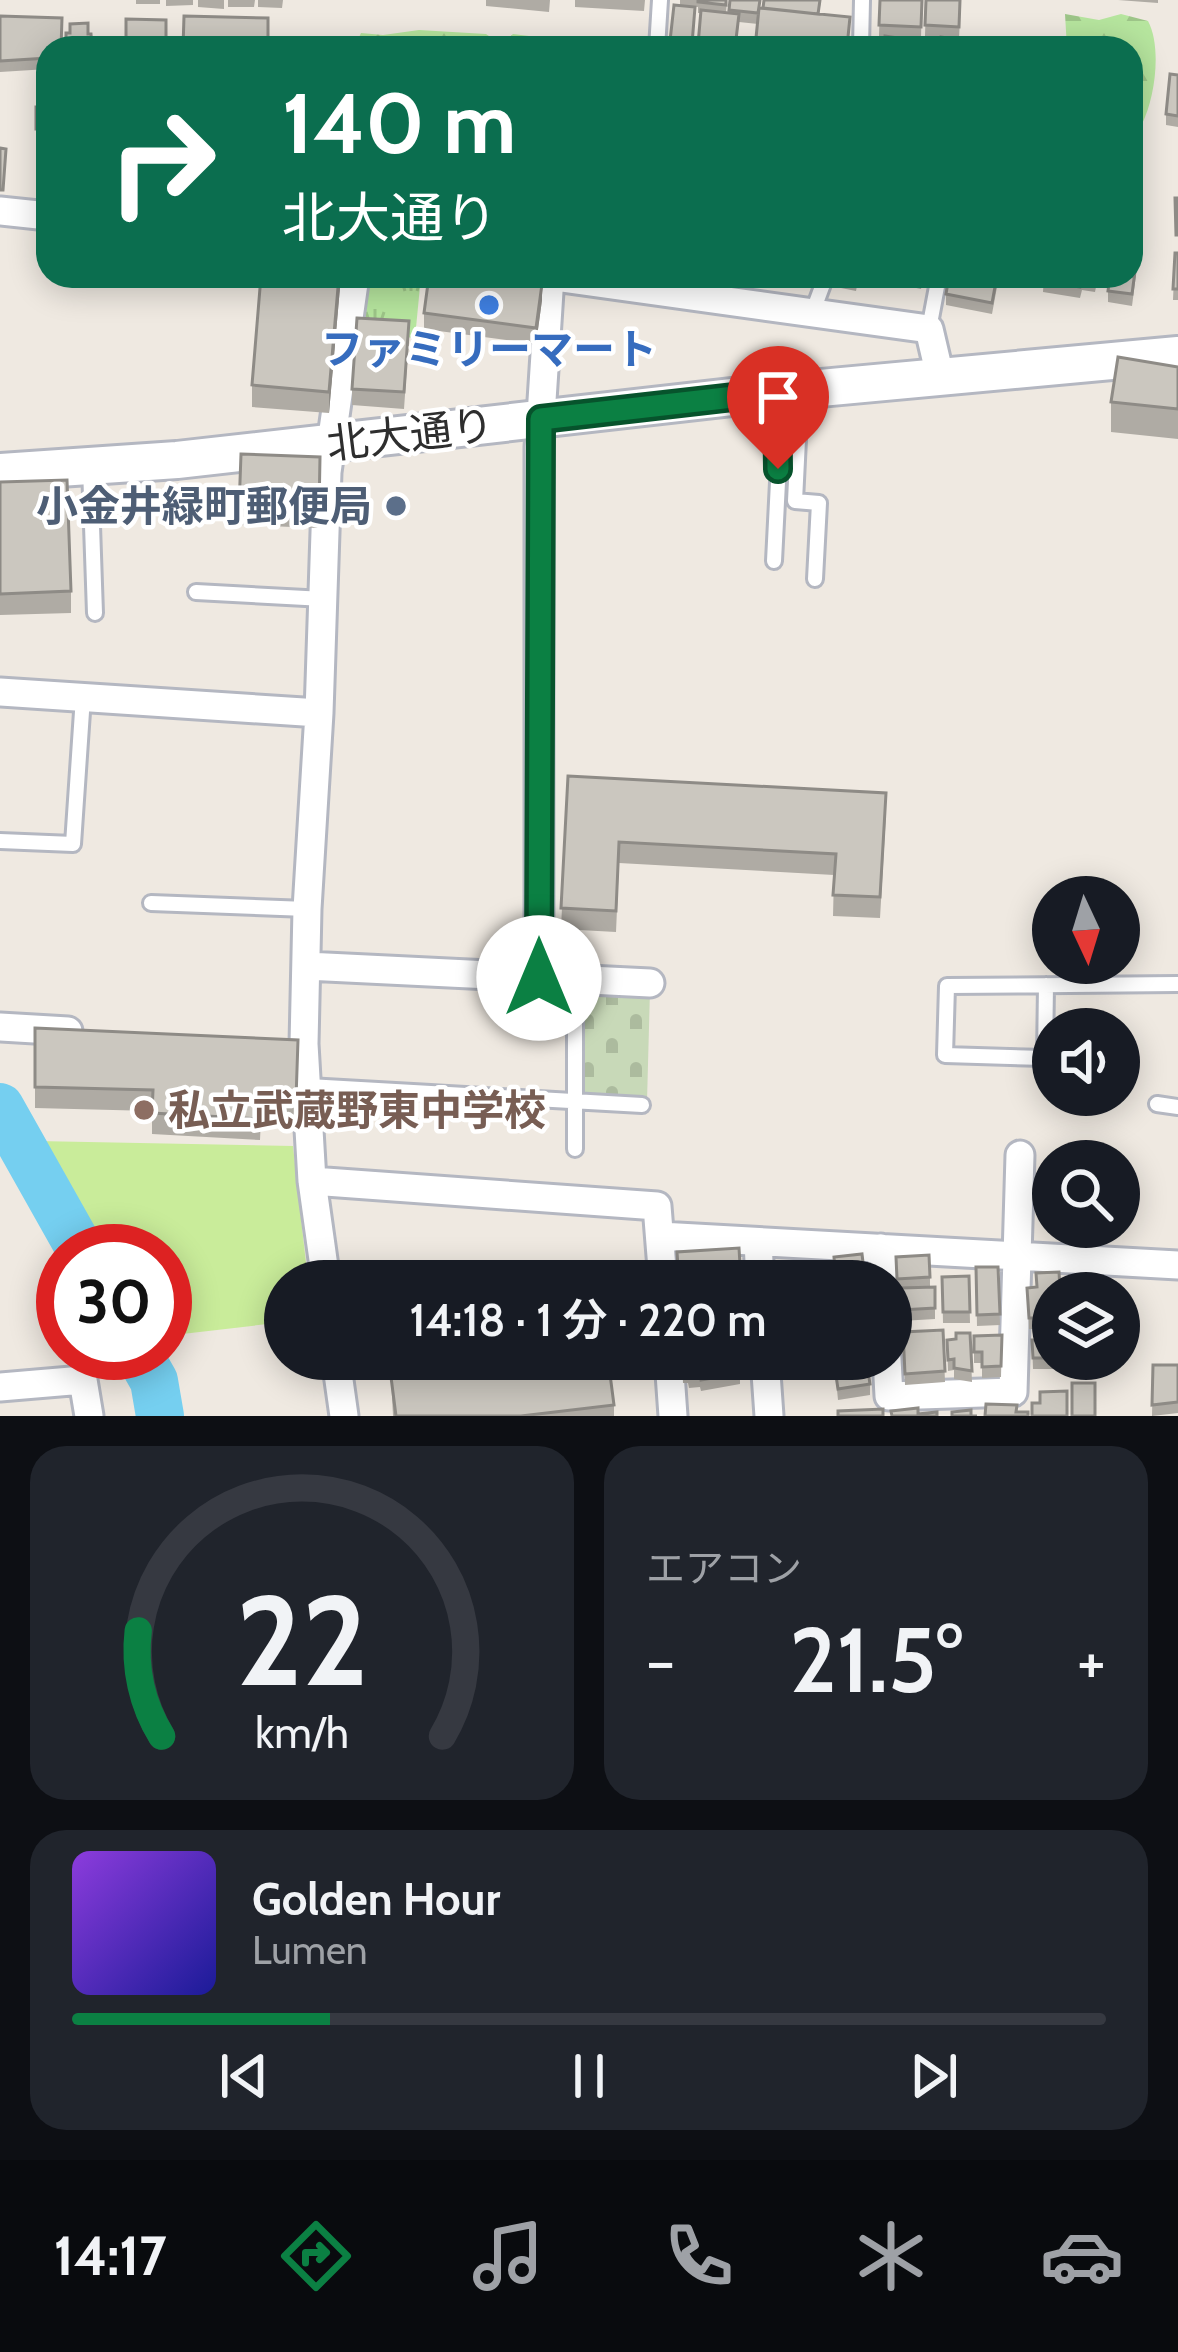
<!DOCTYPE html>
<html lang="ja">
<meta charset="utf-8">
<style>
:root{--surface:#171b24;--page:#20242c;--text:#f1f3f6;--muted:#9ea1a6;--line:#363941;--accent:#0b8043}
body{margin:0;font-family:Cabin,"Noto Sans JP",sans-serif;background:var(--page);color:var(--text);height:100vh;display:flex;flex-direction:column;font-size:45px;white-space:nowrap}
*{box-sizing:border-box;margin:0}
p{font-size:39px;color:var(--muted)}
.icon{flex:none;width:66px;height:66px;fill:none;stroke:currentColor;stroke-width:2;stroke-linecap:round;stroke-linejoin:round}
.map{position:relative;height:1416px;overflow:hidden}
.details{display:flex;flex-direction:column;gap:30px;padding:30px;background:#0d0f14;flex:1}
.details>*{flex:none}
.banner{position:absolute;left:36px;top:36px;width:1107px;height:252px;border-radius:36px;box-shadow:0 6px 30px #0003;background:#0b6e4f;color:#fff;overflow:hidden}
.needle{width:78px;rotate:176deg}
.controls{position:absolute;left:1032px;top:876px;display:grid;gap:24px}
.controls a{display:grid;place-items:center;width:108px;height:108px;border-radius:50%;background:var(--surface);box-shadow:0 6px 30px #0003;font-size:60px}
.speed{position:absolute;left:36px;top:1224px;display:flex;gap:24px;font-size:60px;font-weight:700;text-align:center}
.speed>*{display:grid;place-content:center;width:156px;height:156px;border-radius:50%;background:var(--surface);box-shadow:0 6px 30px #0003;line-height:1}
.speed .limit{border:18px solid #d22;background:#fff;color:#111}
.pin{position:absolute;display:grid;place-items:center;width:102px;height:102px;color:#fff;margin:-123px -51px;border-radius:50% 50% 50% 0;rotate:-45deg;box-shadow:0 0 12px #0007}
.pin .icon{rotate:45deg}
.me{position:absolute;width:132px;margin:-66px;rotate:0deg;stroke-linejoin:round;filter:drop-shadow(0 0 9px #0008)}
.turn{display:flex;align-items:center;gap:42px;height:252px;padding:0 48px;font-size:54px}
.turn .icon{width:156px;height:156px;stroke-width:2.5}
.turn b{display:block;font-size:84px;line-height:102px}
.big{font-size:90px;font-weight:600;line-height:1.1}
.details .widget{flex:1;display:flex;flex-direction:column;justify-content:center;gap:18px;min-width:0;padding:0 42px;border-radius:36px;background:var(--page)}
.details .dial{align-items:center;gap:0}
.dial svg{height:312px;overflow:visible;fill:none;stroke:var(--line);stroke-width:7;stroke-linecap:round;text-anchor:middle}
.dial text{fill:var(--text);stroke:none}
.song{display:flex;align-items:center;gap:36px}
.cover{width:144px;height:144px;border-radius:18px;background:linear-gradient(135deg,hsl(270 70% 55%),hsl(240 70% 35%))}
.played{height:12px;border-radius:6px;background:linear-gradient(90deg,var(--accent) 25%,var(--line) 25%)}
.keys{display:flex;justify-content:space-around;direction:ltr}
.heat{display:flex;justify-content:space-between;align-items:center;font-size:66px;direction:ltr}
.details .tiles{flex:1;display:grid;gap:30px;grid-template-columns:1fr 1fr}
.widget:last-child{grid-column:span 2}
.trip{position:absolute;left:264px;top:1260px;width:648px;height:120px;border-radius:60px;background:var(--surface);box-shadow:0 6px 30px #0003;font-weight:600;line-height:120px;text-align:center}
.menu{display:flex;height:192px;justify-content:space-around;align-items:center;background:#090b0e;color:var(--muted)}
.menu .icon{width:84px;height:84px}
.menu .on{color:var(--accent)}
.menu b{font-size:54px;color:var(--text)}
.map>svg:first-child{display:block}
.forest{fill:url(#forest-firs)}
.cemetery{fill:url(#cemetery-stones)}
.park{fill:url(#park-tufts)}
.pitch{fill:#c9ec9a}
.lines{fill:none;stroke-linecap:round;stroke-linejoin:round}
.river{stroke:#75cff0;stroke-width:48}
.lane-casing{stroke:#b4b7c1;stroke-width:20}
.street-casing{stroke:#b4b7c1;stroke-width:33}
.secondary-casing{stroke:#b4b7c1;stroke-width:42}
.lane{stroke:#fff;stroke-width:14}
.street{stroke:#fff;stroke-width:27}
.secondary{stroke:#fff;stroke-width:36}
.wall{fill:#afaba4}
.shaded-wall{fill:#8e8b86}
.building{fill:#cbc7bf;stroke:#8e8b86;stroke-width:3}
.route-casing{stroke:#07532c;stroke-width:30}
.route{stroke:#0b8043;stroke-width:21}
.shop-dot{fill:#3f7fe0;stroke:#fff;stroke-width:4.5}
.service-dot{fill:#5c6f8a;stroke:#fff;stroke-width:4.5}
.education-dot{fill:#8d6e63;stroke:#fff;stroke-width:4.5}
.labels{text-anchor:middle;dominant-baseline:central;stroke-width:9;stroke-linejoin:round;paint-order:stroke}
.shop-label{font-size:42px;font-weight:bold;fill:#366cbe;stroke:#fff}
.street-label{font-size:42px;fill:#2e2e2e;stroke:#fff}
.service-label{font-size:42px;font-weight:bold;fill:#4e5e75;stroke:#fff;text-anchor:end}
.education-label{font-size:42px;font-weight:bold;fill:#785e54;stroke:#fff;text-anchor:start}
</style>
<div class="map">
<svg width="1178" height="1416" viewBox="0 0 1178 1416">
<defs>
<pattern id="forest-firs" width="22" height="20" patternUnits="userSpaceOnUse" patternTransform="scale(3)"><rect width="22" height="20" fill="#b6e59e"/><path d="M5 1l3.5 6h-7zM16 11l3.5 6h-7z" fill="#9dc588"/></pattern>
<pattern id="cemetery-stones" width="16" height="16" patternUnits="userSpaceOnUse" patternTransform="scale(3)"><rect width="16" height="16" fill="#c8d9b8"/><path d="M2 7V4a2 2 0 0 1 4 0v3zM10 15v-3a2 2 0 0 1 4 0v3z" fill="#acbb9e"/></pattern>
<pattern id="park-tufts" width="24" height="20" patternUnits="userSpaceOnUse" patternTransform="scale(3)"><rect width="24" height="20" fill="#b6e59e"/><path d="M3 7l-1-3M5 7V3M7 7l1-3M15 17l-1-3M17 17v-4M19 17l1-3" fill="none" stroke="#9dc588"/></pattern>
</defs>
<rect width="100%" height="100%" fill="#efe9e1"/>
<path class="forest" d="M1065,14l34,6 22,-6 27,7c14,26 7,77 -6,103l-11,2v-78h-64z
M419,30l67,4 15,10 12,-10 24,3 20,11h-203l7,-15 22,2z"/>
<path class="cemetery" d="M582,989l68,1 -3,112 -62,-7z"/>
<path class="park" d="M356,276h65l-6,62 -64,-6z"/>
<path class="pitch" d="M36,1141l257,5 15,135h-23v41l-120,14v-85h-69z"/>
<g class="lines">
<path class="river" d="M0,1107l81,144
M138,1353l16,28 6,35"/>
<g class="lane-casing">
<path id="lane" d="M657,48l3,-48
M861,48l1,-48
M813,311l13,-35
M929,329l10,-53
M797,395l2,24 -4,82 24,2 -4,76
M90,467l5,146
M774,561l7,-138 -3,-26
M196,592l128,7
M0,841l73,3 10,-147
M151,903l156,6
M575,979v170
M1046,985l-1,73 -100,-3 2,-69 231,-2
M308,1086l334,19
M1157,1104l21,3"/>
</g>
<g class="street-casing">
<path id="street" d="M0,211l48,5
M547,276l382,53 11,47
M0,692l319,21
M306,966l344,17
M539,978v-531l11,-171
M0,1027l68,4
M312,1181l345,25 6,75
M660,1236l518,29
M758,1242l2,39
M881,1248l2,33
M326,1281l-14,-100 -8,-137 3,-135 12,-196 8,-241 28,-196
M336,1359l8,57
M669,1359l4,57
M765,1359l4,57
M887,1359l2,37 124,-4 7,-237
M0,1387l83,-7 6,36"/>
</g>
<g class="secondary-casing">
<path id="secondary" d="M0,472l177,-12 600,-68 401,-37"/>
</g>
<use href="#lane" class="lane"/>
<use href="#street" class="street"/>
<use href="#secondary" class="secondary"/>
</g>
<path class="wall" d="M136,0h24v4h-24z
M166,0h27v5l-27,1z
M198,0h26v9l-26,-2z
M228,0h27l-1,7h-26z
M258,0h25l-1,8 -24,-1z
M486,0h64l-1,12 -63,-6z
M575,0h70l-1,11 -69,-4z
M680,0h47l-1,13h3l1,-13 30,8 61,-8 -2,14 31,34h-94l2,-24 -19,-2 -3,26h-38l3,-35h-3v-6l-18,-2z
M880,0h42l-1,38 -42,-2z
M926,0h35l-2,38 -34,-2z
M1118,0h40v3z
M674,5l21,13 -3,30h-22z
M0,16l48,32v21l-48,3z
M1178,75v52l-12,-2v-11z
M36,107h12v28h-12z
M1175,253h3v47h-5z
M1137,267l-5,39 -24,-4v-11z
M261,276h80l-12,137 -77,-6v-22z
M841,276h83l-3,13 -62,-13 -3,15 -15,-3z
M999,276l-7,38 -46,-9v-11z
M1044,276h60l-1,2 -5,-1 -3,15 -13,-2 -2,8 -37,-6z
M542,300l-6,44 -112,-15v-16z
M409,337l-5,72 -52,-4v-16z
M1178,367v72l-67,-7v-30z
M241,454l79,3 -1,71 -80,-3z
M0,482l71,109v22l-71,2z
M568,776l318,38 -6,104 -47,-2 1,-41 -215,-12 -3,69 -55,-3z
M35,1028l263,12 -2,81 -35,-3 -1,22 -108,-6v-23l-117,-3z
M896,1257l34,20v10h5v32l-34,2v-31h-4z
M976,1267h22l2,58 -23,1z
M969,1276l1,47h-27l-1,-46z
M1027,1288l26,5v39l-18,1v-4h-6z
M943,1330l2,52 -40,3 -2,-53z
M970,1333l2,49 -18,-3v-9l-6,1 -1,-31 9,-1z
M1002,1335l-1,42 -19,1v-15h-8v-27z
M1032,1340l35,19v10h-34z
M682,1359h65v19l-7,1v5l-39,7 -1,-4 -11,1 -1,-5h-5z
M838,1359h29v2l-28,3z
M1074,1359h20v18l-20,1z
M1153,1365h25v48l-26,3z
M835,1369l35,15v11l-32,5z
M391,1377l223,28v11h-221z"/>
<path class="shaded-wall" d="M339,276h2l-12,137v-21z
M542,284v16l-6,44v-16z"/>
<path class="building" d="M698,0h28v5l-28,-3z
M730,0h30l-2,13 -29,-3z
M764,0h56l-2,14 -55,-6z
M880,0h42l-1,27 -42,-2z
M926,0h34l-1,27 -34,-2z
M674,5l21,2 -3,37 -22,-3z
M759,8l91,9 -3,30 -91,-9z
M701,10l38,4 -4,34 -37,-3z
M0,16l62,2 -1,30h-13v10l-48,3z
M184,16l84,2v30h-85z
M126,19l40,1v28h-40z
M88,23v11h3l1,14h-26v-15h4v-9z
M885,36l32,5 -1,7h-32z
M941,37l18,3 -1,8h-18z
M1170,74l8,1v41l-12,-2z
M36,107h12v22h-12z
M0,148l6,1 -3,41h-3z
M1175,198h3v37h-2z
M1175,253h3v36h-5z
M1131,256h6l-5,38 -24,-3 2,-15h21z
M261,276h78l-10,116 -77,-7z
M429,276h109l4,8 -6,44 -112,-15z
M949,276h48l-5,27 -46,-9z
M1044,276h52l-1,5 -13,-2 -2,8 -37,-6z
M357,318l52,3 -5,71 -52,-3z
M1118,357l60,10v42l-67,-7z
M241,454l79,3 -1,55 -80,-3z
M67,480l4,111 -71,3v-112z
M568,776l318,17 -6,104 -47,-2 3,-41 -217,-12 -3,69 -55,-3z
M35,1028l263,12 -2,59 -35,-2 -1,22 -108,-6 1,-23 -118,-3z
M739,1248l2,33h-62l-2,-29z
M862,1254l3,25 -29,2 -2,-24z
M929,1255l1,22 -33,2 -1,-22z
M976,1267h22l2,47 -23,1z
M1059,1272l1,17 27,-2 1,6h-35v28l-18,1v-4h-6l-2,-30 10,-1 -1,-14z
M969,1276l1,36h-27l-1,-35z
M935,1287v21l-34,2v-22z
M943,1330l2,41 -40,3 -2,-42z
M956,1333h14l2,38 -18,-3v-9l-6,1 -1,-20 9,-1z
M1002,1335l-1,31 -19,1v-15h-8v-16z
M1032,1340h21v18h-20z
M529,1359h79l6,46 -93,11h-125l-5,-39z
M683,1359h64v8l-7,1v5l-39,7 -1,-4h-11l-1,-4h-5z
M1074,1359h20v7l-20,1z
M867,1365l3,19 -32,5 -3,-20z
M1153,1365h25v37l-26,3z
M1072,1383h23v33h-23z
M1067,1391v25h-35v-13h8v-11z
M986,1404l31,1 -1,7h12v4h-43z
M918,1408v6l19,-2v4h-45l-1,-5z
M883,1409v7h-45v-5z
M971,1410v6h6h-25v-4z"/>
<g class="lines">
<g class="route-casing">
<path id="route" d="M539,978l2,-559 236,-27 1,77"/>
</g>
<use href="#route" class="route"/>
</g>
<circle class="shop-dot" cx="489" cy="305" r="12"/>
<circle class="service-dot" cx="396" cy="506" r="12"/>
<circle class="education-dot" cx="144" cy="1110" r="12"/>
<g class="labels">
<g class="shop-label">
<text x="489" y="349">ファミリーマート</text>
</g>
<g class="street-label">
<text transform="translate(410 434) rotate(-7)">北大通り</text>
</g>
<g class="service-label">
<text x="372" y="506">小金井緑町郵便局</text>
</g>
<g class="education-label">
<text x="168" y="1110">私立武蔵野東中学校</text>
</g>
</g>
</svg>
<div class="controls">
<a><svg class="needle" viewBox="-14 -14 28 28"><path d="M0-13l5 13h-10z" fill="#e53935"/><path d="M0 13l5-13h-10z" fill="#9ea1a6"/></svg></a>
<a><svg class="icon" aria-label="sound" viewBox="0 0 24 24"><path d="M4 9h4l5-4v14l-5-4H4zM17 9q2 3 0 6"/></svg></a>
<a><svg class="icon" aria-label="search" viewBox="0 0 24 24"><circle cx="10" cy="10" r="6"/><path d="M15 15l6 6"/></svg></a>
<a><svg class="icon" aria-label="layers" viewBox="0 0 24 24"><path d="M12 4l9 5-9 5-9-5zM3 14l9 5 9-5"/></svg></a>
</div>
<div class="speed"><div class="limit">30</div></div>
<div class="pin" style="left:778px;top:469px;background:#d93025"><svg class="icon" aria-label="arrive" viewBox="0 0 24 24"><path d="M6 21V4h12l-3 4 3 4H6"/></svg></div>
<svg class="me" style="left:539px;top:978px" viewBox="-20 -20 40 40"><circle r="19" fill="#fff"/><path d="M0-13L10 11 0 6-10 11z" fill="#0b8043"/></svg>
<div class="trip">14:18 · 1 分 · 220 m</div>
<div class="banner">
<div class="turn"><svg class="icon" aria-label="right" viewBox="0 0 24 24"><path d="M7 20v-9h11M14 6l5 5-5 5"/></svg><div><b>140 m</b>北大通り</div></div>
</div>
</div>
<section class="details">
<div class="tiles">
<div class="widget dial"><svg viewBox="0 0 100 80">
<path d="M14 69A42 42 0 1 1 86 69"/>
<path d="M14 69A42 42 0 0 1 8 42" stroke="#0b8043"/>
<text x="50" y="56" font-size="32" font-weight="700">22</text>
<text x="50" y="72" font-size="11">km/h</text>
</svg></div>
<div class="widget"><p>エアコン</p>
<div class="heat"><a>−</a><b class="big">21.5°</b><a>+</a></div>
</div>
<div class="widget">
<div class="song"><i class="cover"></i><div><b>Golden Hour</b><p>Lumen</p></div></div>
<div class="played"></div>
<div class="keys"><svg class="icon" aria-label="previous" viewBox="0 0 24 24"><path d="M18 5L8 12l10 7zM5 5v14"/></svg><svg class="icon" aria-label="pause" viewBox="0 0 24 24"><path d="M8 5v14M16 5v14"/></svg><svg class="icon" aria-label="next" viewBox="0 0 24 24"><path d="M6 5l10 7-10 7zM19 5v14"/></svg></div>
</div>
</div>
</section>
<nav class="menu">
<b>14:17</b>
<svg class="icon on" aria-label="directions" viewBox="0 0 24 24"><path d="M12 3l9 9-9 9-9-9zM9 14v-3h6M13 9l2 2-2 2"/></svg>
<svg class="icon" aria-label="music" viewBox="0 0 24 24"><path d="M9 18V5l10-2v13"/><circle cx="6" cy="18" r="3"/><circle cx="16" cy="16" r="3"/></svg>
<svg class="icon" aria-label="phone" viewBox="0 0 24 24"><path d="M5 4h4l2 5-3 2q2 4 5 5l2-3 5 2v4C11 20 4 13 5 4z"/></svg>
<svg class="icon" aria-label="climate" viewBox="0 0 24 24"><path d="M12 3v18M4 7l16 10M4 17L20 7"/></svg>
<svg class="icon" aria-label="car" viewBox="0 0 24 24"><path d="M5 17H2v-5l4-1 3-4h7l3 4 3 1v5h-3M9 17h6M6 11h13"/><circle cx="7" cy="17" r="2"/><circle cx="17" cy="17" r="2"/></svg>
</nav>
